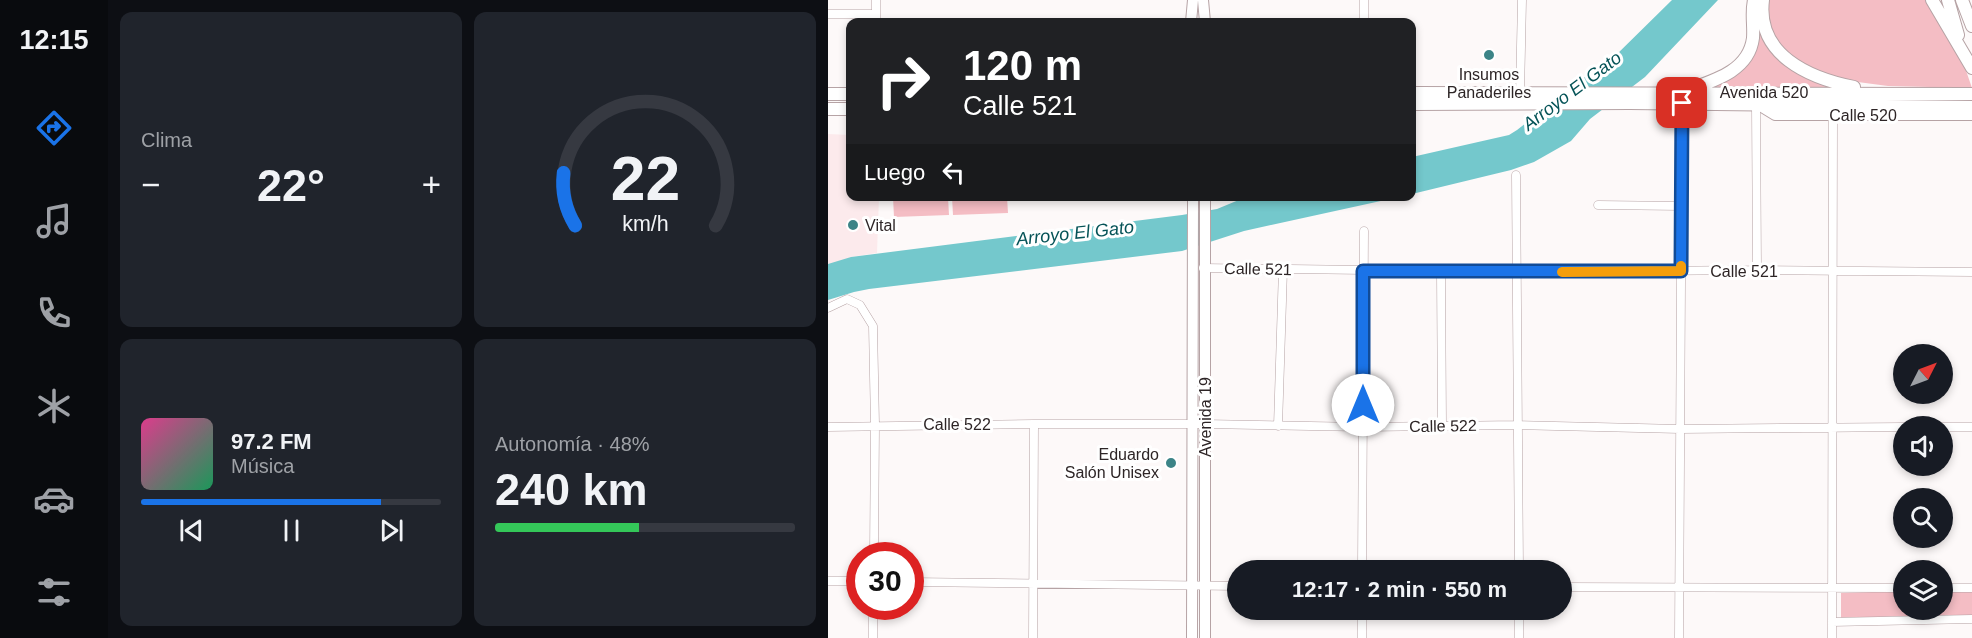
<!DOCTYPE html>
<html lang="es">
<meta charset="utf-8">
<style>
:root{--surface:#171b24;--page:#20242c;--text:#f1f3f6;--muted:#9ea1a6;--line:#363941;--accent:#1a73e8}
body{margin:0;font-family:Arial,sans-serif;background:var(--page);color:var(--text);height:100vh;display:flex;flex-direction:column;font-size:22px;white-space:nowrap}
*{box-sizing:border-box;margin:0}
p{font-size:20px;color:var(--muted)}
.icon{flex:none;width:33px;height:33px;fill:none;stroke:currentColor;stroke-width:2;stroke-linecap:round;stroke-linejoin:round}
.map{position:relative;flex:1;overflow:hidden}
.side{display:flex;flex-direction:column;gap:12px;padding:12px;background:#0d0f14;width:720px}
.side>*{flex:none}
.guide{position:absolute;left:18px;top:18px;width:570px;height:183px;border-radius:12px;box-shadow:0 3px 9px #0003;background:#202124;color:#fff;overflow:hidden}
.needle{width:39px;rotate:48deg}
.controls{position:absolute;left:1065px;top:344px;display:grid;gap:12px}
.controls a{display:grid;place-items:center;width:60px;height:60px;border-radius:50%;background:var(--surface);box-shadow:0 3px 9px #0003;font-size:30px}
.speed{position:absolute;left:18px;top:542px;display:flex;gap:12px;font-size:30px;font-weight:700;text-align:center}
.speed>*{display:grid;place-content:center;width:78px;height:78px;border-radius:50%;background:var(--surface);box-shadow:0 3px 9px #0003;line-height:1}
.speed .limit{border:9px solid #d22;background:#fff;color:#111}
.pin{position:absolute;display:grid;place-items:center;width:51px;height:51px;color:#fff;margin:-26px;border-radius:12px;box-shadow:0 3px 9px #0006}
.me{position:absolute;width:66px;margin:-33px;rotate:0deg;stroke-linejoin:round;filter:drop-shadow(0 0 4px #0008)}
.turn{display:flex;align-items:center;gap:21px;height:126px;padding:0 18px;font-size:27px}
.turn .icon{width:78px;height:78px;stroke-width:2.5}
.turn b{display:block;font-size:42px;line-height:51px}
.then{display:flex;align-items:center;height:57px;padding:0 18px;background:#0003;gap:12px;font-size:22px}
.big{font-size:45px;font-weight:800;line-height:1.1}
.side .tile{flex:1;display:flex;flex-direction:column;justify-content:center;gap:9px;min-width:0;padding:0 21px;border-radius:12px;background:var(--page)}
.side .dial{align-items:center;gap:0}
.dial svg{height:156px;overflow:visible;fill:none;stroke:var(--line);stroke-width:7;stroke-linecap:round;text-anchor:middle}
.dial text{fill:var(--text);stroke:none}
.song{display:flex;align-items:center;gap:18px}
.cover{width:72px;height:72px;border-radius:9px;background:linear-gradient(135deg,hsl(330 70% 55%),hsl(150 70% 35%))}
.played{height:6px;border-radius:3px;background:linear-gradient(90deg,var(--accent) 80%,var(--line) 80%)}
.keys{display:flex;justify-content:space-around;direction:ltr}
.heat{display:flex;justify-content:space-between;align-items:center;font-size:33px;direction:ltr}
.charge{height:9px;border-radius:4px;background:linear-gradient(90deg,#34c759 48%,var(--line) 0)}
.side .tiles{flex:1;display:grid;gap:12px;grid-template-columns:repeat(2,1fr)}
.trip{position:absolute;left:399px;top:560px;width:345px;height:60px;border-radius:30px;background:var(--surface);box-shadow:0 3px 9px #0003;font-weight:800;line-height:60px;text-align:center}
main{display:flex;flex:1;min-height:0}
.dock{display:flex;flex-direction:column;width:108px;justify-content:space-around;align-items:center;background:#090b0e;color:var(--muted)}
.dock .icon{width:42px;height:42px}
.dock .active{color:var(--accent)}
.dock b{font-size:27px;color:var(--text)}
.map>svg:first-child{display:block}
.built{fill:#fceaec}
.green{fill:#f4bdc4}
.water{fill:#74c8cc}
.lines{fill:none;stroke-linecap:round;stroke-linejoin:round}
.street-casing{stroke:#b6a3a5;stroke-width:9}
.secondary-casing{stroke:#b6a3a5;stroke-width:12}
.primary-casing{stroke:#b6a3a5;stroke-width:14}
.street{stroke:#fff;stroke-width:8}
.secondary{stroke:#fff;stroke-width:10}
.primary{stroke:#fff;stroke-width:12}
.route-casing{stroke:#114b97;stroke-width:15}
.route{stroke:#1a73e8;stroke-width:10}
.slow{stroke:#f59e0b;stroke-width:10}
.poi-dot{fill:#3c8487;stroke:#fff;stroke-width:2}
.labels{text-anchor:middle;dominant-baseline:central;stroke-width:6;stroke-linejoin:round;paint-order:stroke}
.poi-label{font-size:16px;fill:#2d2526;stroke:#fff}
.street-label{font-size:16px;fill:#2d2526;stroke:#fff}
.water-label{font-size:18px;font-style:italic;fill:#055357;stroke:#fff}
</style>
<main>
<nav class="dock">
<b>12:15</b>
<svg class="icon active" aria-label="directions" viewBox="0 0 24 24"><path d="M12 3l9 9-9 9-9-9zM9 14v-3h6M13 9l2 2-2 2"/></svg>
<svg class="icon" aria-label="music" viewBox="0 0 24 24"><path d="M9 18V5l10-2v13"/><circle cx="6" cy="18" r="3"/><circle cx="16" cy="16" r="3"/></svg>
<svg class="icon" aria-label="phone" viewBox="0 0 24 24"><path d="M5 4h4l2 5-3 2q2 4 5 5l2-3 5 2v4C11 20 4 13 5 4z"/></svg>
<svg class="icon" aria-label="climate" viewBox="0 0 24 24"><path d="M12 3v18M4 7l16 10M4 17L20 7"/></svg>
<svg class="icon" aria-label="car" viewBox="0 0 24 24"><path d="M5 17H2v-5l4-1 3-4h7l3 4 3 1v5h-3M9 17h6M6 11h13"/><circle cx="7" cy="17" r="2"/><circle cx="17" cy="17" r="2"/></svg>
<svg class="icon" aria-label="filters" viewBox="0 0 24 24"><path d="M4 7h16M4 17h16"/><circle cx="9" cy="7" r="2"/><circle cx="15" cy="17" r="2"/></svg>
</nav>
<section class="side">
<div class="tiles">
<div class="tile"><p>Clima</p>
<div class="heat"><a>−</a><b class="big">22°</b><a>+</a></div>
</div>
<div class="tile dial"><svg viewBox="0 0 100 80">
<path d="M14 69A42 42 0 1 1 86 69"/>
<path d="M14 69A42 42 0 0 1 8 42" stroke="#1a73e8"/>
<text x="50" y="56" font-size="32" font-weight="700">22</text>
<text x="50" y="72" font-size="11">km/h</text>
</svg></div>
<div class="tile">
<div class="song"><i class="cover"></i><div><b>97.2 FM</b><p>Música</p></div></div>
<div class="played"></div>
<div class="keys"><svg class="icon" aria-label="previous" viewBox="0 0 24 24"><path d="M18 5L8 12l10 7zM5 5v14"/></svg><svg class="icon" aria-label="pause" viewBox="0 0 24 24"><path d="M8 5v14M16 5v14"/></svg><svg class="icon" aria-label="next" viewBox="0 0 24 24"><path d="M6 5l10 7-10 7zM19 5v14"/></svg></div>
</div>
<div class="tile"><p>Autonomía · 48%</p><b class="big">240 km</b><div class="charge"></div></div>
</div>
</section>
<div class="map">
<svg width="1144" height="638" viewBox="0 0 1144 638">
<rect width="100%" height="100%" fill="#fdf9f9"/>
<path class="built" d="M0,134l22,1v61l29,1 -2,56 -26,4 -23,10z"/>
<path class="green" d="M940,0h159l34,56 11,32 -84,-2 -53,-7 -42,-20 -21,-21 -6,-32z
M929,10l8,30 69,47 -131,2 35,-17z
M65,197h55l1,18 -55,2z
M124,197h55l1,16 -55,2z
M1115,590h29v25l-131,3v-25l62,-2 1,18h38z"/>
<path class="water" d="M844,0h46l-73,77 -55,42 -19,22 -37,21 -23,8 -99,24v-37l97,-22 8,-5 62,-49 32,-21z
M418,197h153l-155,34 -62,20 -313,38 -15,3 -26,8v-36l23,-7 331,-42 35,-6z"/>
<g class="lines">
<g class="street-casing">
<path id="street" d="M0,14h48
M48,22v-22
M536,22v-22
M692,93l2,-93
M928,104l1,166
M688,175l3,395
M770,205l83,1
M375,268l315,4 239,-2 215,2
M613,272l1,154
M0,308l19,-9 13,6 13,21 2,99 -1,130
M450,426l5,-157
M0,427l206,-3h171l158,3 155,-2 162,4 224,-2
M1114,427h30
M534,570l2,-339
M0,581h32
M82,582l328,4
M734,587l342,1
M1114,588h30
M1004,622l140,-3
M45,638v-32
M205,638l1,-214
M534,638v-29
M691,638v-29
M851,638l3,-535
M1004,638l1,-523"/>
</g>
<g class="secondary-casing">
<path id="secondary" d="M375,0l2,22
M363,22l2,-22
M929,104l18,11h197
M364,638l1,-442
M377,638v-442"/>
</g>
<g class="primary-casing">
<path id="primary" d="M935,0c-7,55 46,78 91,87
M1104,0l40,68
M1120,0l10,35
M1134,0l10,26
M862,89c26,-9 59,-19 63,-51 1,-13 -2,-25 1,-38
M584,93l560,1
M0,94h22
M584,104l218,-1 342,4
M0,109h22"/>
</g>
<use href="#street" class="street"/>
<use href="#secondary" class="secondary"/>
<use href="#primary" class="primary"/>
</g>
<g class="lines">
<g class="route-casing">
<path id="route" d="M535,405v-134h318l1,-168"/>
</g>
<use href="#route" class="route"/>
<path class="slow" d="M734,272l119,-1v-5"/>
</g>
<g class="poi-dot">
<circle cx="661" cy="55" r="6"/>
<circle cx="25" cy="225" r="6"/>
<circle cx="343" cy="463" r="6"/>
</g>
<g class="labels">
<g class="poi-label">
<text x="661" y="74">Insumos<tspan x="661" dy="18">Panaderiles</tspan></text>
<text x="37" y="225" text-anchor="start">Vital</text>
<text x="331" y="454" text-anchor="end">Eduardo<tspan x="331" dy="18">Salón Unisex</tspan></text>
</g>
<g class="street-label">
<text x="936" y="92">Avenida 520</text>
<text x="1035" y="115">Calle 520</text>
<text transform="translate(430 269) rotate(1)">Calle 521</text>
<text x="916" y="271">Calle 521</text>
<text transform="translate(377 417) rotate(-90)">Avenida 19</text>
<text x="129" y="424">Calle 522</text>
<text transform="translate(615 426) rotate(-1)">Calle 522</text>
</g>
<g class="water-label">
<text transform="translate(744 91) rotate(-37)">Arroyo El Gato</text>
<text transform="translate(247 233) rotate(-6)">Arroyo El Gato</text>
</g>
</g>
</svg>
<div class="controls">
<a><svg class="needle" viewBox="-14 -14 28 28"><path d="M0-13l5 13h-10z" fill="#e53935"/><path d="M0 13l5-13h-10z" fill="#9ea1a6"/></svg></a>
<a><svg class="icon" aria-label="sound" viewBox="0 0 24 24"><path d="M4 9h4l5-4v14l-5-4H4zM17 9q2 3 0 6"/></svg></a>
<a><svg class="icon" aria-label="search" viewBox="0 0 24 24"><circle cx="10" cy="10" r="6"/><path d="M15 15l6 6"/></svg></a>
<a><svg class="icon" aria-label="layers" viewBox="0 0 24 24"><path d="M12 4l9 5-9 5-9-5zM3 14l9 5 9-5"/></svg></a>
</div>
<div class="speed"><div class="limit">30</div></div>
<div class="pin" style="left:854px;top:103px;background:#d93025"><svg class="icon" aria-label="arrive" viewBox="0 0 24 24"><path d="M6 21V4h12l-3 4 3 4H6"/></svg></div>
<svg class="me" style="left:535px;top:405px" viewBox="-20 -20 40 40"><circle r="19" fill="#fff"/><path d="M0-13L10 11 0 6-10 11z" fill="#1a73e8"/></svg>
<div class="trip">12:17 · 2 min · 550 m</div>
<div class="guide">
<div class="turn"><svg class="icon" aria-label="right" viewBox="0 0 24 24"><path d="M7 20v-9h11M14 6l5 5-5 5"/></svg><div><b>120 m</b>Calle 521</div></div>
<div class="then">Luego<svg class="icon" aria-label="left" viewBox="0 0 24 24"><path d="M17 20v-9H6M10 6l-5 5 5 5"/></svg></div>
</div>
</div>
</main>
